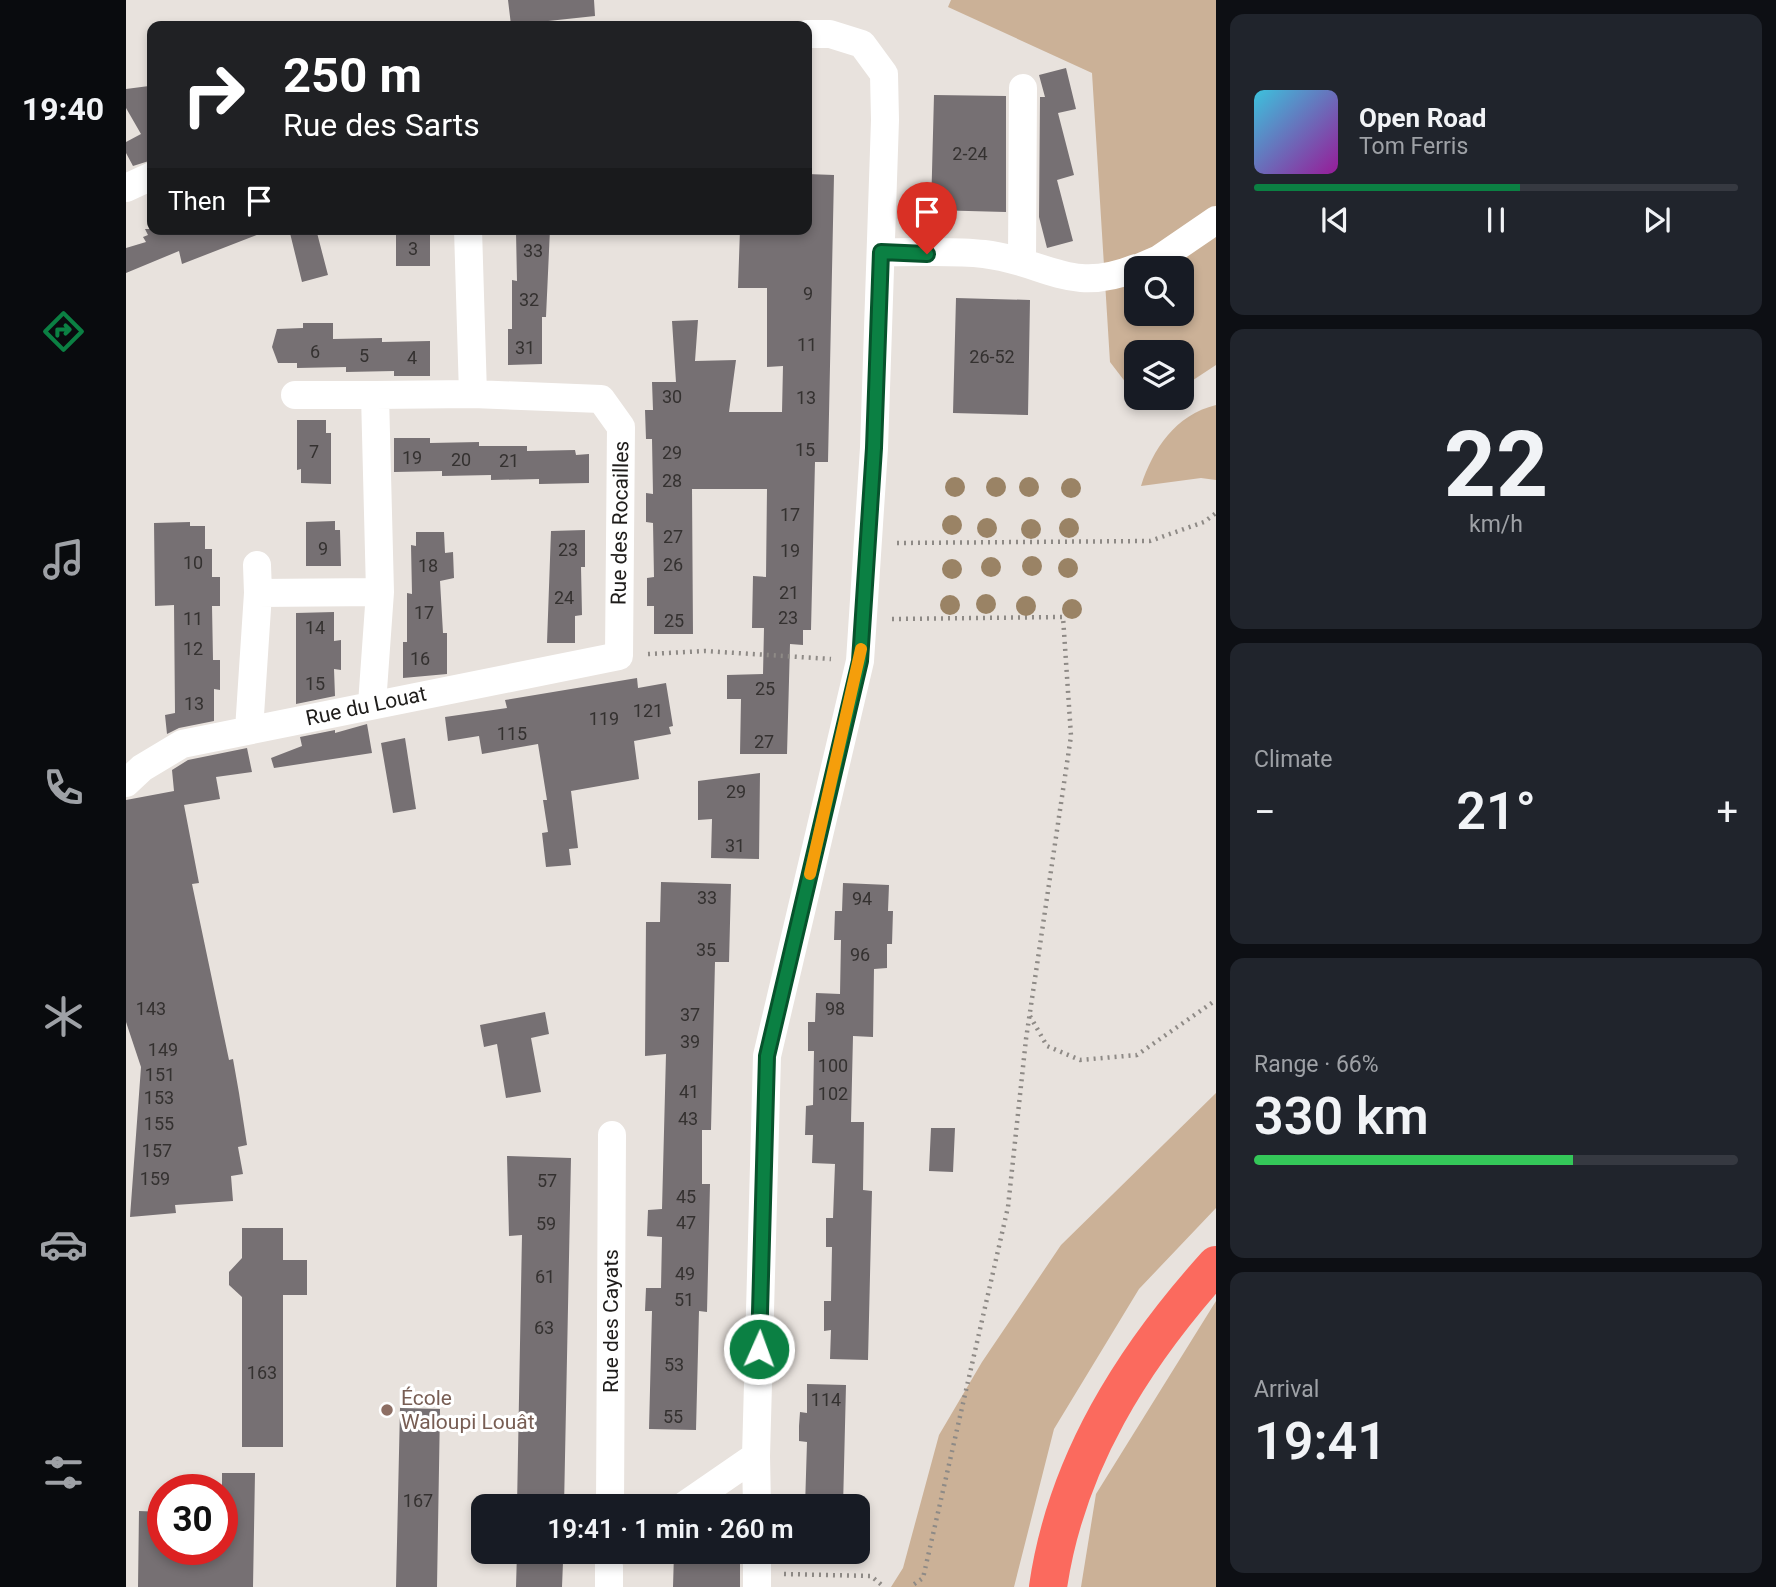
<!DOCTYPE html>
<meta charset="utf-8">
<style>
:root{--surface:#171b24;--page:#20242c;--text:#f1f3f6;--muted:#9ea1a6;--line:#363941;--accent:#0b8043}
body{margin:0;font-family:Roboto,sans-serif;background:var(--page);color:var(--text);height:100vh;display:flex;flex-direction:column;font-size:26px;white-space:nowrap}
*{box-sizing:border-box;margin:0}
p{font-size:23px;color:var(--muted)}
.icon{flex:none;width:38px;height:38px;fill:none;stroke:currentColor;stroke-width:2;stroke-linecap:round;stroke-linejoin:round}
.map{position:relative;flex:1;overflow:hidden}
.details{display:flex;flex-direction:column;gap:14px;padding:14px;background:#0d0f14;width:560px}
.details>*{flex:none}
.banner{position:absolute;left:21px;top:21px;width:665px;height:214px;border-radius:14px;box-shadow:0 4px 10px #0003;background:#202124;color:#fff;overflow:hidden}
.fabs{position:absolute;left:998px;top:256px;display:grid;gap:14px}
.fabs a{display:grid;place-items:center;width:70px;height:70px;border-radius:14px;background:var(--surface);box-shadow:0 4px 10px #0003;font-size:35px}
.speed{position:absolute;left:21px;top:1474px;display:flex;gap:14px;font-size:35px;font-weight:700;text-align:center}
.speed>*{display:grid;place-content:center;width:91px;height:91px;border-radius:50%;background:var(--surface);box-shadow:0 4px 10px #0003;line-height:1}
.speed .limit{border:10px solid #d22;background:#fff;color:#111}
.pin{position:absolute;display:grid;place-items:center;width:60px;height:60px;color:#fff;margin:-72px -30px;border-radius:50% 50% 50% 0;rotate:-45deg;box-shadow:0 0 7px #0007}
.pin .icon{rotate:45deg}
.me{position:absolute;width:77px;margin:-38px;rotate:2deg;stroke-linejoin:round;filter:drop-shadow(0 0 5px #0008)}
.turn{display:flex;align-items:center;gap:24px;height:147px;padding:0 21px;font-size:32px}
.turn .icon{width:91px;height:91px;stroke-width:2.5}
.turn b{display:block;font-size:49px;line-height:60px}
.then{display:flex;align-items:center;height:66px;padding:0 21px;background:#0003;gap:14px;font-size:26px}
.big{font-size:52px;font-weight:600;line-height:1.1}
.details .card{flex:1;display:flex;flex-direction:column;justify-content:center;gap:10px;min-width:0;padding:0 24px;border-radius:14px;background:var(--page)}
.details .dial{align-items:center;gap:0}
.dial b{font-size:91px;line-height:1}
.song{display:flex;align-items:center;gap:21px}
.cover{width:84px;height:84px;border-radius:10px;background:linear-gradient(135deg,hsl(190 70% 55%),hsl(300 70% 35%))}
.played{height:7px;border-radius:4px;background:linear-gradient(90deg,var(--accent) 55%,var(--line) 55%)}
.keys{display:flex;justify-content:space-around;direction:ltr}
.heat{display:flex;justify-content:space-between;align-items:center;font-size:38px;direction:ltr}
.charge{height:10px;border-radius:5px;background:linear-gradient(90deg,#34c759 66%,var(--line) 0)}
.trip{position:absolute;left:345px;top:1494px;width:399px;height:70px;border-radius:14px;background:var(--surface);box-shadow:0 4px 10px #0003;font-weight:600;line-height:70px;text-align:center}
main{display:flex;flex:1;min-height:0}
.menu{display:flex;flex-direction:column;width:126px;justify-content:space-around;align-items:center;background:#090b0e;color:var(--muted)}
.menu .icon{width:49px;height:49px}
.menu .active{color:var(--accent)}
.menu b{font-size:32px;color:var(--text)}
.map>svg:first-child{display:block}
.green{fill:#cbb197;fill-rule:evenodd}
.building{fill:#767073}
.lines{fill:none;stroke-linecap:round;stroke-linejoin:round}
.path{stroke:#8e8a86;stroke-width:4.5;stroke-dasharray:2 5;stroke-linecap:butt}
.minor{stroke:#fff;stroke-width:28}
.highway{stroke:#fb6a5e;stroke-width:38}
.tree{fill:#9a8365}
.route-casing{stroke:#07532c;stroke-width:18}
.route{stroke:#0b8043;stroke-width:12}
.slow{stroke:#f59e0b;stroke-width:12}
.education-dot{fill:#8d6e63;stroke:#fff;stroke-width:2.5}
.labels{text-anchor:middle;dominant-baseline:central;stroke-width:6;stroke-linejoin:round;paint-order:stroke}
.number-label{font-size:18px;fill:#343130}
.street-label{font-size:21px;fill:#1e1c1a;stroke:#fff}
.education-label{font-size:21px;fill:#785e54;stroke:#fff;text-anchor:start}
</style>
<main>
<nav class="menu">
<b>19:40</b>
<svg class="icon active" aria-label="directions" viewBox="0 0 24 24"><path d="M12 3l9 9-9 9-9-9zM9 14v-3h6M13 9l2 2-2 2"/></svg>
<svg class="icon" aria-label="music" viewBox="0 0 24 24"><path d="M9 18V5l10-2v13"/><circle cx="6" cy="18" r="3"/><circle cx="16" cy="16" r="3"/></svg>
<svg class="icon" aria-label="phone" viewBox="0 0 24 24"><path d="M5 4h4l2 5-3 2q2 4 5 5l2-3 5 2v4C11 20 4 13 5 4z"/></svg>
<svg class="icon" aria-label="climate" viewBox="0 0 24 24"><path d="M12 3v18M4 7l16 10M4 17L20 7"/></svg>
<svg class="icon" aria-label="car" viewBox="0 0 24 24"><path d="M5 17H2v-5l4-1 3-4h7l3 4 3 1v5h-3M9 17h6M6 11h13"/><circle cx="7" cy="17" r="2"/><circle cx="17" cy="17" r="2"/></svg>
<svg class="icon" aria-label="filters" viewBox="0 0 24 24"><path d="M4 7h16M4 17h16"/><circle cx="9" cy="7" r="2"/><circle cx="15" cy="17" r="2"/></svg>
</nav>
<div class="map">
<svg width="1090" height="1587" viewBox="0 0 1090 1587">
<rect width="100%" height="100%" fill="#e8e2dd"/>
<path class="green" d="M825,0h265v365l-35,23v-36h-45v44l-26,-34 -18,-289 -144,-66zM1010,268h45v45h-45z
M1090,405v75l-15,-2 -60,8c12,-37 34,-71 75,-81z
M1090,1093v115l-77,81 -85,140 -40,158h-123l12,-19 36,-133 43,-73 79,-117z
M1090,1301v286h-135l15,-93z"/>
<path class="building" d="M382,0h86l1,16 -84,9z
M940,68l10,41 -18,4 16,62 -17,5 16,61 -26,7 -8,-31 1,-120h5l-6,-22z
M23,86l3,74 -19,6 -7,-13v-11l15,-8 -15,-26v-19z
M808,95l72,1v116l-75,-2z
M681,174l27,1 -6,287h-13l-4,168h-8v15l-13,-1 -3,110h-47l1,-55h-14v-24l36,-1 1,-46h-12l1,-52 13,1 1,-88h-75l1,145h-39v-28h-7v-28l7,-1 -1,-54 -7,-1v-29l7,1 -1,-55h-6l-1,-29h8l-1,-28h24l-4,-61 26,-1 -3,41 41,-1 -7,52h53l1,-46 -16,1v-79h-29l2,-59h67z
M19,229h122v2l-85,33 -3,-13 -53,22v-25l20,-6 -3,-5 5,-2z
M163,229h27l12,46 -26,7z
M395,229h29l-4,88h-4v47l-34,1v-36h4v-49l5,1 -1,-49h5z
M270,230h34v36h-34z
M830,298l74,2 -2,115 -75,-2z
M177,323h30v16l49,-1v4l48,-1v35h-36v-5l-48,1v-5l-49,1v-5h-19l-6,-16 5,-18 26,-1z
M171,420h29v13h5v51l-30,-1v-14l-4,1z
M268,438h36v5l49,-1v4h48v5l48,-1 1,5 13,-1v29l-50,1v-5l-48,1v-5l-49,1v-5l-48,1z
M209,521v9h5l1,36h-35v-44z
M64,522v4h15v23h7v28h8v29h-8l1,54h7v30l-6,-1v32l-35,7 -12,6 -2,-19 10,-2 -1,-108 -19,1 -1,-83z
M459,530v37h-4l1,48 -7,1v27h-28l4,-112z
M290,532h28l1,21 8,-1 1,26 -14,3 3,52h4v41l-44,4v-36h4v-49l5,1 -1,-49 5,1z
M208,612v29l7,-1v30l-7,-1 1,27 -39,8v-91z
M511,678l1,10 28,-5 7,43 -4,1 2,7 -37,7 5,38 -68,12 7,57 -9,1 2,16 -25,2 -4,-34 6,-1 -5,-32h4l-9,-56 -56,10 -3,-18 -31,5 -3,-24 62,-9 -2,-8z
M241,724l5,29 -98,15 -3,-10 31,-12 -2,-9 35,-7v3z
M279,738l11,71 -23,4 -12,-70z
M121,748l5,24 -36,5 4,22 -36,6 15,78 -7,1 37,176 4,-1 6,34 8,52 -9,2 5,27 -12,2 2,25 -58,4 1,8 -46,4 11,-150 -15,-45v-222l48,-9 -2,-21 16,-10z
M634,773l-1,86 -48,-1 1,-39 -14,1v-39z
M535,882l70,2 -2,78h-14l-4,168h-9v54h8l-3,128 -8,-1 -3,119 -47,-1 3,-118h-7l1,-23h15l1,-51 -15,-1 1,-26 14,-1 4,-155 -21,2 1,-134h14z
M717,883l46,2 -1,26h5l-1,33h-5v24l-13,1 -1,68 -20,-1 -2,86h13l-1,68 9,1 -4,169 -38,-1 1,-29 -7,1v-30h7l1,-54h-6v-29h7l2,-54 -23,-1 1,-28h-8l1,-29 7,-1 1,-54h-6v-29h7l1,-29 24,1 1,-54h-7l1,-29h7z
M419,1012l4,22 -18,4 10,54 -35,6 -9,-54 -13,3 -4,-22z
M805,1128h24l-2,44 -24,-1z
M381,1156l64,2 -7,349h-47l5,-272 -13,1z
M116,1228h41v32h24v35h-24v152h-41v-150l-13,-12v-13l13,-14z
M681,1384l39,1 -3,122h-38l2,-65 -8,-1v-15l1,-14 7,1z
M274,1408l40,1 -3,178h-41z
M96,1473h33l-2,114h-115l1,-76 24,1v37h59z
M391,1552h38l-1,10h9l-1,25h-46z
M548,1553l66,1v33h-67z"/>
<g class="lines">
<path class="path" d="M771,543l253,-2 54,-19 12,-9
M766,619l171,-2 8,119 -45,303 -18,168 -85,371 -13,9
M522,654l57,-3 126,8
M904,1016l17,30 33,14 57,-5 79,-55
M658,1574l87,2 13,11"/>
<path class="minor" d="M0,188l26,-12
M755,252c34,1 69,-2 103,2 61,7 85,41 152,14
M896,261l1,-173
M1012,268l21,-9 57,-39
M169,395h80
M131,565l1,28
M246,704l8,-112 -5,-197 98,-1
M123,730l9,-137 122,-1
M0,783l16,-15 40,-24 437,-88 2,-229 -20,-28 -128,-5 -5,-165
M630,1456l1,51
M484,1507l2,-372
M556,1507l74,-51 11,-400 93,-395 14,-213 11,-328 -1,-46 -22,-30 -32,-10h-23
M631,1552v35
M483,1587v-30l7,-5"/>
<path class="highway" d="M922,1587c18,-124 85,-230 168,-322"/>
</g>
<g class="tree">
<circle cx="829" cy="487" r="10"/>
<circle cx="870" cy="487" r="10"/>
<circle cx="903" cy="487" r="10"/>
<circle cx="945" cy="488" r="10"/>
<circle cx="826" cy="525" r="10"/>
<circle cx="861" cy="528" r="10"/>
<circle cx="943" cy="528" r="10"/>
<circle cx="905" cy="529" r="10"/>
<circle cx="906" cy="566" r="10"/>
<circle cx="865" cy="567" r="10"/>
<circle cx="942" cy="568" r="10"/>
<circle cx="826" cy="569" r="10"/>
<circle cx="860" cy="604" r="10"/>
<circle cx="824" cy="605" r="10"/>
<circle cx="900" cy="606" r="10"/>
<circle cx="946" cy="609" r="10"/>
</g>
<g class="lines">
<g class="route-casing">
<path id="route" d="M633,1349l8,-293 93,-395 14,-213 7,-196 46,2"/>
</g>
<use href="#route" class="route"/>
<path class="slow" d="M684,874l51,-225"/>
</g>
<circle class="education-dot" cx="261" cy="1410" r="7"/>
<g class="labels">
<g class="number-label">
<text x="844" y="153">2-24</text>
<text x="287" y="248">3</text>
<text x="407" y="250">33</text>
<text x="682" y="293">9</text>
<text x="403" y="299">32</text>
<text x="681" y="344">11</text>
<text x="399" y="347">31</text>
<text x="189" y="351">6</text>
<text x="238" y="355">5</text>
<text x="866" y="356">26-52</text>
<text x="286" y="357">4</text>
<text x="546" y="396">30</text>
<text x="680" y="397">13</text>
<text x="679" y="449">15</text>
<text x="188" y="451">7</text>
<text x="546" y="452">29</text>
<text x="286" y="457">19</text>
<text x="335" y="459">20</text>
<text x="383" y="460">21</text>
<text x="546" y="480">28</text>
<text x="664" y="514">17</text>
<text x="547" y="536">27</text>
<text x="197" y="548">9</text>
<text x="442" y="549">23</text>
<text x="664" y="550">19</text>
<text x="67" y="562">10</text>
<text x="547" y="564">26</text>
<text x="302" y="565">18</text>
<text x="663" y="592">21</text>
<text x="438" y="597">24</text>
<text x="298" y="612">17</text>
<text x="662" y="617">23</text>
<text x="67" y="618">11</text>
<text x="548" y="620">25</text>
<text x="189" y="627">14</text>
<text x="67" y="648">12</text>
<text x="294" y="658">16</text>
<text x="189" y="683">15</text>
<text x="639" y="688">25</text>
<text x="68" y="703">13</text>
<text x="522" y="710">121</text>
<text x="478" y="718">119</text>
<text x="386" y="733">115</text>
<text x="638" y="741">27</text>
<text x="610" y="791">29</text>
<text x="609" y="845">31</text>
<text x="581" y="897">33</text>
<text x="736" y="898">94</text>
<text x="580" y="949">35</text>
<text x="734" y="954">96</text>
<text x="25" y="1008">143</text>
<text x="709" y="1008">98</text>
<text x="564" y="1014">37</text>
<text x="564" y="1041">39</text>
<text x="37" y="1049">149</text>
<text x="707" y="1065">100</text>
<text x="34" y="1074">151</text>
<text x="563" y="1091">41</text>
<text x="707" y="1093">102</text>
<text x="33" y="1097">153</text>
<text x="562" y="1118">43</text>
<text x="33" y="1123">155</text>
<text x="31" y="1150">157</text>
<text x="29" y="1178">159</text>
<text x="421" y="1180">57</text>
<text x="560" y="1196">45</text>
<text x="560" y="1222">47</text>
<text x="420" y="1223">59</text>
<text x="559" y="1273">49</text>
<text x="419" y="1276">61</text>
<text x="558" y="1299">51</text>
<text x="418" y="1327">63</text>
<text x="548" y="1364">53</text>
<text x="136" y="1372">163</text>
<text x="700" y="1399">114</text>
<text x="547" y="1416">55</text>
<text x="292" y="1500">167</text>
</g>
<g class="street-label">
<text transform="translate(494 523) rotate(-89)">Rue des Rocailles</text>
<text transform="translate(240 706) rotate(-12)">Rue du Louat</text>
<text transform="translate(485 1321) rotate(-90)">Rue des Cayats</text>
</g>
<g class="education-label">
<text x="275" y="1398">École<tspan x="275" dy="24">Waloupi Louât</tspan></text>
</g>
</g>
</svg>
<div class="fabs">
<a><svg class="icon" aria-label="search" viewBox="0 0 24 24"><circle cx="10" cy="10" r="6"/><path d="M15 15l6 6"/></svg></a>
<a><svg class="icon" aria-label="layers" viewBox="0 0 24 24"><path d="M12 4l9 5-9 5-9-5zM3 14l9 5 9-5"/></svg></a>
</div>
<div class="speed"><div class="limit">30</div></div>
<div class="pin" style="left:801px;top:254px;background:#d93025"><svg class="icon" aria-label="arrive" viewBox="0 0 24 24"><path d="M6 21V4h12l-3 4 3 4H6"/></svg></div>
<svg class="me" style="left:633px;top:1349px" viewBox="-20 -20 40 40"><circle r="17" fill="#0b8043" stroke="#fff" stroke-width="3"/><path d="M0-11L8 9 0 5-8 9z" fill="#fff"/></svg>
<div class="trip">19:41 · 1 min · 260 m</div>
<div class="banner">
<div class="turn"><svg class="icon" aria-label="right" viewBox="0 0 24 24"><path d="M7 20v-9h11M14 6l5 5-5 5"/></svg><div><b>250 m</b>Rue des Sarts</div></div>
<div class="then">Then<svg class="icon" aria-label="arrive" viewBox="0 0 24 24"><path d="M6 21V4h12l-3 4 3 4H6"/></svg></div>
</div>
</div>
<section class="details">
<div class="card">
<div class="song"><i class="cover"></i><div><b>Open Road</b><p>Tom Ferris</p></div></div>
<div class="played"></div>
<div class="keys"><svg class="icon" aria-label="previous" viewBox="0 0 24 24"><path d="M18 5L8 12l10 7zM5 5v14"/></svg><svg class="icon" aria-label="pause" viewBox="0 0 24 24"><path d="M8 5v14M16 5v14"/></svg><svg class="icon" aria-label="next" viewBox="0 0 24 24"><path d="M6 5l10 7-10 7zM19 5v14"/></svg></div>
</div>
<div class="card dial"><b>22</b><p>km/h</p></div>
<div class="card"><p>Climate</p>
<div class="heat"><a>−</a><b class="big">21°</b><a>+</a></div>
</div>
<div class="card"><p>Range · 66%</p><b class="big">330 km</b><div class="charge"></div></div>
<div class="card"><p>Arrival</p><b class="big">19:41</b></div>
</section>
</main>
